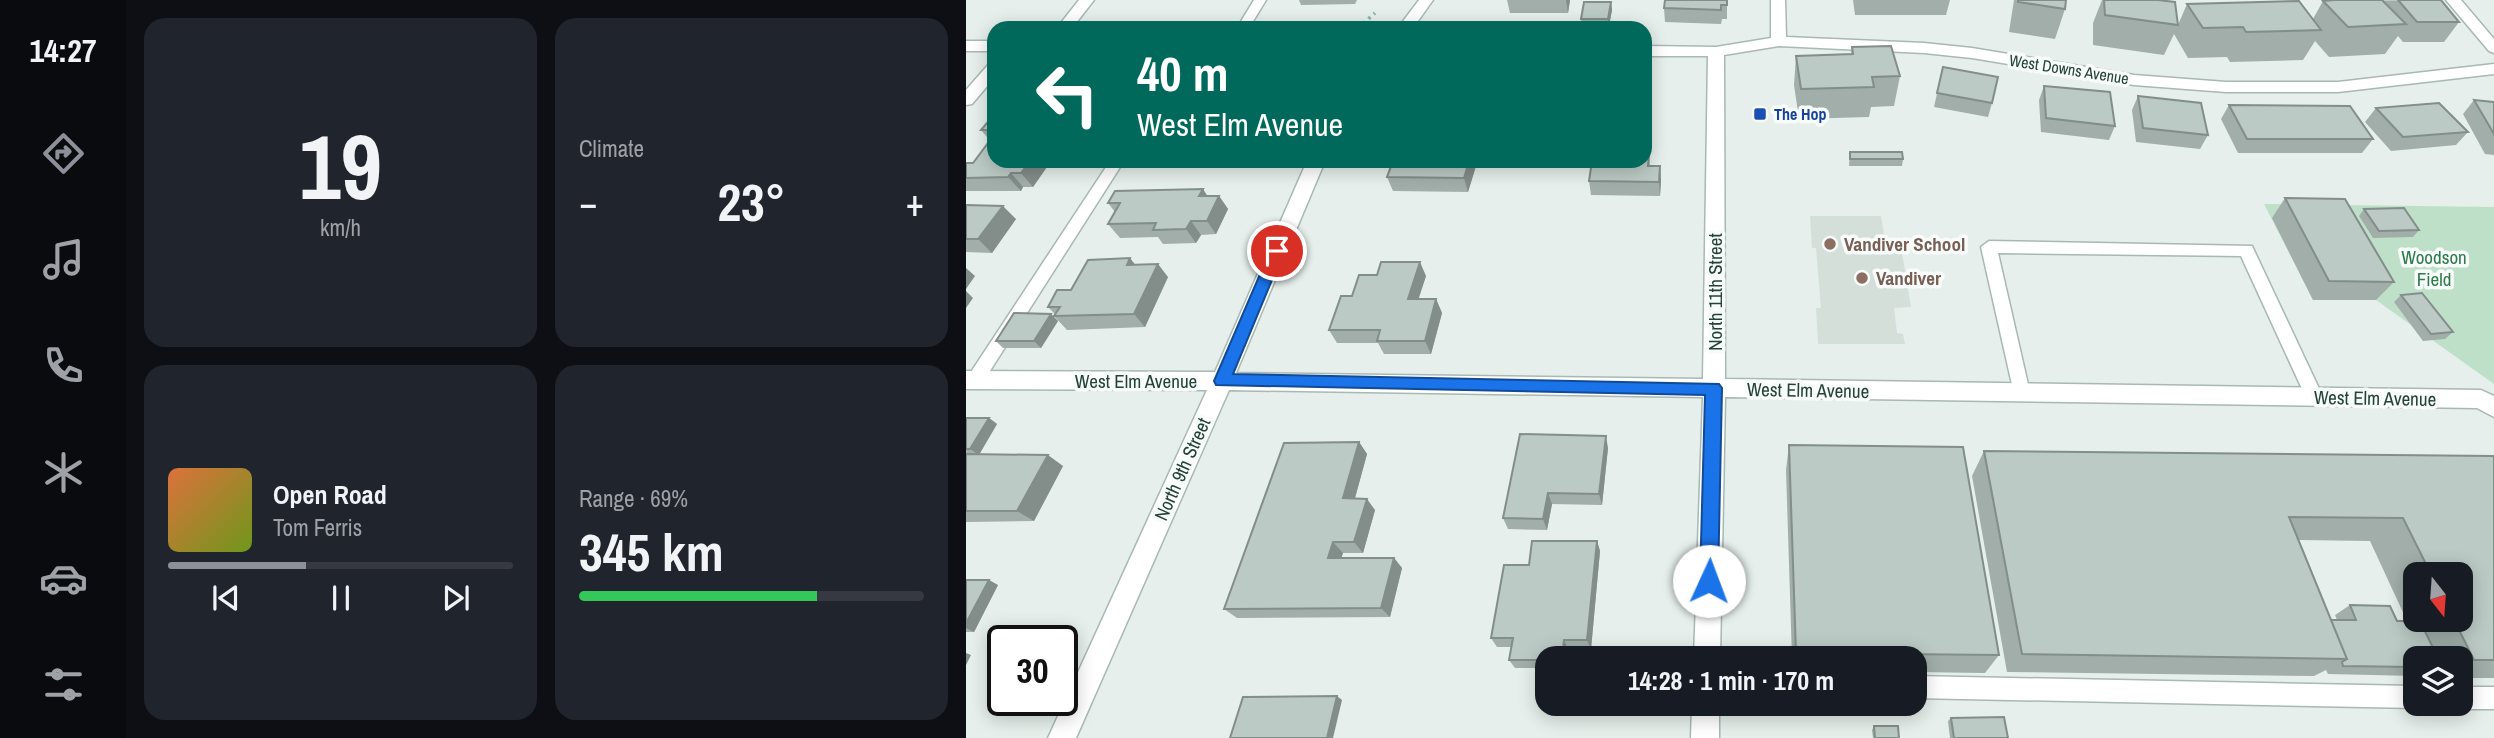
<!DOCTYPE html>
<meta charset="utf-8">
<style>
:root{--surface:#171b24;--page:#20242c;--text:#f1f3f6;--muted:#9ea1a6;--line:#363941;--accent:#8c9099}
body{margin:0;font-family:"Archivo Narrow",sans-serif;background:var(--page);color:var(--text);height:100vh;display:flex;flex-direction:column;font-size:26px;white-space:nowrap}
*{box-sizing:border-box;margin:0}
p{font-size:23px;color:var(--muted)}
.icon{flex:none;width:38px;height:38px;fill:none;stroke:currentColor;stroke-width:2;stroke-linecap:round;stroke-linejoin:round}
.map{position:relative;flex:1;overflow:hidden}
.side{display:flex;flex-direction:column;gap:18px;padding:18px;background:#0d0f14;width:840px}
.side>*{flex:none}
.guide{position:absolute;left:21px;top:21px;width:665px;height:147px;border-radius:21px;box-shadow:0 4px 18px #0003;background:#00695c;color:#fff;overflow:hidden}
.needle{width:46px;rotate:163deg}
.buttons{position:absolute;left:1437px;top:562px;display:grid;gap:14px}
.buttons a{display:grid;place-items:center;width:70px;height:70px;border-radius:14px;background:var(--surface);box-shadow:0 4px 18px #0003;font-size:35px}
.speed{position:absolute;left:21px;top:625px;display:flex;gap:14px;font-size:35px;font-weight:700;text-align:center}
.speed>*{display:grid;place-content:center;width:91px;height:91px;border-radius:50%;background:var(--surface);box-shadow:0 4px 18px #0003;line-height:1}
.speed .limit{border:4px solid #111;border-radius:10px;background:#fff;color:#111}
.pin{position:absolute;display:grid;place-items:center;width:60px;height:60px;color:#fff;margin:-30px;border:4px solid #fff;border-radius:50%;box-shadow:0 2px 7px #0007}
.me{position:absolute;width:77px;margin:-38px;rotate:2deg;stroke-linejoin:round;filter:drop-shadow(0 0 5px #0008)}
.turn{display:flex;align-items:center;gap:24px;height:147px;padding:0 35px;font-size:32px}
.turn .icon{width:91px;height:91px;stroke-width:2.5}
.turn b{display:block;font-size:49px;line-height:60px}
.big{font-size:52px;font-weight:700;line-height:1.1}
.side .card{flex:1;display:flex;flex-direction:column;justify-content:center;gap:10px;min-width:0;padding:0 24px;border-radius:21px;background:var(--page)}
.side .dial{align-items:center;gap:0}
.dial b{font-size:91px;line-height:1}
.song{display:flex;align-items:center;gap:21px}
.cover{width:84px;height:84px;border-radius:10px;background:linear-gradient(135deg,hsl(20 70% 55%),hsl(80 70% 35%))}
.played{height:7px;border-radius:4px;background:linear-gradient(90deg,var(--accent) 40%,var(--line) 40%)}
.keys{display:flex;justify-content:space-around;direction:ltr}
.heat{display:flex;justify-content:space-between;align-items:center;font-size:38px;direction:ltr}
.charge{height:10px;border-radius:5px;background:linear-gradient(90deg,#34c759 69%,var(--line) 0)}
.side .tiles{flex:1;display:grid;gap:18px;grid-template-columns:repeat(2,1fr)}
.trip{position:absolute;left:569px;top:646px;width:392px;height:70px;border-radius:21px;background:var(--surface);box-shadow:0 4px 18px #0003;font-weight:700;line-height:70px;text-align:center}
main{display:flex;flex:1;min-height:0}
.dock{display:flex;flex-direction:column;width:126px;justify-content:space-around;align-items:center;background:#090b0e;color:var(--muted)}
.dock .icon{width:49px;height:49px}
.dock .active{color:var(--accent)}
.dock b{font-size:32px;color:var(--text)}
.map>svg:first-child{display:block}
.built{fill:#d4dfda}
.green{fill:#bfe0c8}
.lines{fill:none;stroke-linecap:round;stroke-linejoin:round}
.service-casing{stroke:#a8b8b2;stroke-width:3}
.minor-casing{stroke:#a8b8b2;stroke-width:3}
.path{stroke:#86b3a5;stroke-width:3.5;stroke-dasharray:2.5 4.5;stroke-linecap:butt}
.service{fill:#fff;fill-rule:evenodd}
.minor{fill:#fff;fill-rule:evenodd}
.wall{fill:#a1aea9;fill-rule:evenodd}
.shaded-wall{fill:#838d89}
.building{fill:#bbcac4;stroke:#838d89;stroke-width:2}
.route{fill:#1a73e8;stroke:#114b97;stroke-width:2}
.transit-dot{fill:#1a4fb4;stroke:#f7fbf9;stroke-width:2.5}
.education-dot{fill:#8d6e63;stroke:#f7fbf9;stroke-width:2.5}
.labels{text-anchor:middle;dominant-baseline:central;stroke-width:7;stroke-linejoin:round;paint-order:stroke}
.far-street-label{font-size:16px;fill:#24423a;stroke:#f7fbf9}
.far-transit-label{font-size:16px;font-weight:bold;fill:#164399;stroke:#f7fbf9;text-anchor:start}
.education-label{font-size:19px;font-weight:bold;fill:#785e54;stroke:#f7fbf9;text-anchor:start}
.park-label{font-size:19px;fill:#2d7a4b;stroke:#f7fbf9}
.street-label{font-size:19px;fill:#24423a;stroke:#f7fbf9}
</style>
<main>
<nav class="dock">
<b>14:27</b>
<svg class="icon active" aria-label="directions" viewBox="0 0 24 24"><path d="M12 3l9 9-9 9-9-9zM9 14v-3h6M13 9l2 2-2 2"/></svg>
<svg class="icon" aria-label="music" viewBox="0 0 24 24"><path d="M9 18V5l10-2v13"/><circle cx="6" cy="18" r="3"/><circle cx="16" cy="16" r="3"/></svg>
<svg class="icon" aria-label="phone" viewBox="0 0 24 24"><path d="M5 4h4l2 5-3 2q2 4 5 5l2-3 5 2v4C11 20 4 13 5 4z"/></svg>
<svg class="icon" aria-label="climate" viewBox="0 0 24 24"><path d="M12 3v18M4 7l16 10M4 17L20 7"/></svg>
<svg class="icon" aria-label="car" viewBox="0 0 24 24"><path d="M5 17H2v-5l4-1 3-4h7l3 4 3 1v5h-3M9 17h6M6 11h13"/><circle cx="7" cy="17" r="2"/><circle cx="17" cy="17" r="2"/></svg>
<svg class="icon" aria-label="filters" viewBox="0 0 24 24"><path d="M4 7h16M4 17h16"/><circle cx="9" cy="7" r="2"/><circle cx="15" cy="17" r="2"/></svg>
</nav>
<section class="side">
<div class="tiles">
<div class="card dial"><b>19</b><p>km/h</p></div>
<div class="card"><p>Climate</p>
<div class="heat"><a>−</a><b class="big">23°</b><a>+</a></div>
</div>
<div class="card">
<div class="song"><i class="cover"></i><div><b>Open Road</b><p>Tom Ferris</p></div></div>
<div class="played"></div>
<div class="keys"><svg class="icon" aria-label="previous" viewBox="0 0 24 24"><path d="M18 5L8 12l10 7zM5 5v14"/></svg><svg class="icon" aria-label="pause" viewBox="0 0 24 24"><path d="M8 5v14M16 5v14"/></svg><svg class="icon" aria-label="next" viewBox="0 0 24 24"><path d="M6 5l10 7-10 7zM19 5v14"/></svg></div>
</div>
<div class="card"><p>Range · 69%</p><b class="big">345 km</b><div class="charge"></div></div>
</div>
</section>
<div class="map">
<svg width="1528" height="738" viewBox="0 0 1528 738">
<rect width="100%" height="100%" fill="#e6efeb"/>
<path class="built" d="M844,216h71l5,31h15l10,60 -17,1 3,25 6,1 2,10h-87l-2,-36h5l-5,-60h-4z"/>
<path class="green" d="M1298,204l230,3v177l-118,-84h-63z"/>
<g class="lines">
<g class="service-casing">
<path id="service" d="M288,0h12l-17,28h-12z
M144,161h14l-143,224 -6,2 -6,-2 -3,-5 3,-5z
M1023,241l263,5 71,151 -3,5 -6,2 -6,-2 -67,-146 -243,-3 32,140 -3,5 -6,2 -6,-2 -34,-151z
M948,676l501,10v18h9l-9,4 -501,-10z
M1494,687h34v22h-34l-8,-3 -1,-2h9z"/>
</g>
<g class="minor-casing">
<path id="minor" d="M113,0h15l-22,28h-15z
M453,0h14l-20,28h-15z
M805,0h14l1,37 138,6 48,5 162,27 92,7h112l156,-18v10l-156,18h-112l-92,-7 -162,-27 -48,-5 -145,-7 -55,9 1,324 756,11 13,6v21l-17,-9 -752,-11 -5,261h-26l9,-261 -474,-7 -153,348h-28l159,-348 -241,-1v-18l249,1 92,-211h18l-89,212 467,6 5,-323h-63v-10l71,1 55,-9z
M1480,0h15l33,39v14l-5,-2z
M0,41h28v10h-28z
M28,63v15l-22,26 -6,1v-15l22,-25z
M726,704h27v34h-28z"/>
</g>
<path class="path" d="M392,28l17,-15"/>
<use href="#service" class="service"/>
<use href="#minor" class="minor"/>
</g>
<path class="wall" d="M333,0h58l-2,4 -54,1z
M541,0h63l-2,13h-58z
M761,0v19h-5l-1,5 -56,-2 -1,-14z
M887,0h97l-4,15h-91z
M1048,0h52l-1,9 -10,30 -46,-7z
M1136,0h56l20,25 9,-21 126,15 10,-18 118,-1 18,22 -15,20h-41l-5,-6 -13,18 -56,3 -14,-16 -12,19 -73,2 -3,-5 -39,1 -14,-24 -10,21 -71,-10v-22z
M645,2l1,8 -3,16h-27l-1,-7z
M886,47l48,29 -6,30 -23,1 -2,10 -70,2 -5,-34 2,-29 55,-2z
M977,67l49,36 -4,14 -54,-10z
M1078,86l71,40 -6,14 -68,-8 -2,-32z
M1172,96l70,39 -8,14 -64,-7 -4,-32z
M1508,100l20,2v53l-9,-1 -22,-40z
M1263,105l144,34 -11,14h-124l-17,-34z
M1410,108l92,24 -12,13 -65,6 -26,-29z
M28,117v44l55,3 -16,23h-10l-2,4h-55v-28h7l19,-20 -11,-13z
M884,152l53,7 -1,7h-53z
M683,153l1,13h10l1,14 -1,16 -69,-1 -2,-14z
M427,161h81l2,5 -8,26 -75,-1 -6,-14z
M242,196h11l9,13 -12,25 -15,1 -5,8 -33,1 -5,-7 -38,1 -12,-14 7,-12 -7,-9z
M1319,198l109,84 -18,18h-63l-41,-82z
M0,205l50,14 -24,34 -26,-1z
M1398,209l55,21 -6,7 -40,1 -14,-22z
M169,264l33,13 -23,50 -78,3 -13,-14 1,-2 -7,-7 23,-17z
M460,276l-8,23h18l6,14 -11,41h-47l-6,-11h-41l-8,-13 23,-34z
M1435,295l52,37 -8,7 -22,2 -29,-39z
M85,314l7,7 -17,27h-38l-7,-7z
M0,418h23l8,6 -18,30 84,12 -29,55 -68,1z
M393,442l8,12 -12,44 20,12 -12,43h-20l-2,5h53l8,10 -12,49 -153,1 -13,-9z
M823,445l210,210 -14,18 -71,-1v-14h-122l-6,-188z
M642,448l-6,57 -50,-1 -5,26 -39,-1 -5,-11z
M1018,451l510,5v222h-34v-20h-45v18l-87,-2 -2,-4 -12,6 -307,-4 -35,-196zM1333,540l71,1 37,80h-10l-47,-16 -15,10 2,5h-6zM1449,574h45v46h-45z
M631,541l3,10 -9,98h-23l-21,9v10h-32l-6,-8 3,-13h-15l-6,-9 38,-73z
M0,580l32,5 -24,47h-8z
M985,718l57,20h-58l-2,-17z
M908,726l25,12h-26l-1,-8z"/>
<path class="shaded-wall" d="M600,0h4l-2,13z
M645,2l1,8 -3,16 -1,-7z
M64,161h17l2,3 -16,23 -12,-14z
M503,161h5l2,5 -8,26 -4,-14z
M694,166l1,14 -1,16 -1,-14z
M45,173l12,14 -2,4 -13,-14z
M237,189l9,14 -13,-7z
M253,196l9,13 -12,25 -9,-13z
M37,206l13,13 -24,34 -14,-14z
M225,221l10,14 -5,8 -10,-14z
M164,258l11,14 -14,-7z
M454,262l6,14 -12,37 -6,-14z
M192,264l10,13 -23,50 -11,-13z
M0,268l9,8 -9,13z
M0,291l7,7 -7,10z
M470,299l6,14 -11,41 -6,-13z
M85,314l7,7 -17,27 -7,-7z
M23,418l8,6 -18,31 -9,-6z
M640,436l2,12 -6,57 -3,-11z
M393,442l8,12 -15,55 -9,-11z
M82,455l15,11 -29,55 -17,-10z
M582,493l4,11 -5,26 -4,-11z
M401,499l8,11 -12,43 -9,-11z
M631,541l3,10 -9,98 -4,-9z
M367,542l10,11 -5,15 -10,-10z
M428,558l8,10 -12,49 -9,-9z
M23,580l9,5 -24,47 -8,-4v-5z
M598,640l4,9 -1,9h-5z
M0,653l5,2 -5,10z
M371,696l5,4 -9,38h-6z"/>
<path class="building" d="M699,0h62v5h-6v5l-57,-2z
M1052,0h48l-1,9 -47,-7z
M1138,0h54l17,2 3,23 -73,-10z
M1369,0h47l24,24 -58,3 -25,-26z
M1432,0h43l18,22h-42z
M1333,1l22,29 -75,2 -3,-5 -40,1 -16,-24z
M618,2h27l-3,17h-27z
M925,46l9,30 -28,1 2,10 -73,2 -5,-33 57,-2 -1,-7z
M977,67l55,10 -6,26 -55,-10z
M1078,86l66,6 5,34 -69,-8z
M1172,96l63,7 7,32 -65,-7z
M1508,100l20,2v32z
M1473,103l29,29 -65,5 -27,-29z
M1263,105l121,1 23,33h-126z
M26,117h2v13h-13z
M22,143h6v18h36l-9,12h-10l-3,4 -42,1v-15h7z
M884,152h52l1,7h-53z
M679,153h4l-1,13h12l-1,16 -70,-1 3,-20h53z
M427,161h76l-5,17 -77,-1z
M237,189l-4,7h20l-12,25h-16l-5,8 -33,1 3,-7 -48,1 12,-21h-12l7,-12z
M1319,198l60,1 49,83 -65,-1z
M0,205l37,1 -25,33h-12z
M1438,208l15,22 -40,1 -15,-22z
M164,258l-3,7 31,-1 -24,50 -80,2 6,-9h-12l9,-17h14l17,-30z
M415,262h39l-12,37h28l-11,42h-48l3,-11h-51l12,-34h11l7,-21h18z
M1456,293l31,39 -22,2 -30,-39z
M48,313l37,1 -17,27h-38z
M0,418h23l-19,31h-4z
M554,434l86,2 -7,58 -51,-1 -5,26 -40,-1z
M393,442l-16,56 24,1 -13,43h-21l-5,16h66l-13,50 -157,1 60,-166z
M823,445l174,2 36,208 -203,-2z
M1018,451l510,5v204h-20l-20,-40h6v-46h-29l-28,-56 -114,-1 58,142 -325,-5z
M0,454l82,1 -31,56h-51z
M566,541h65l-10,99h-23l-2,18h-15v2h-38l4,-22h-22l13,-73h25z
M0,580h23l-23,43z
M1384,605l40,1 7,15h23l18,37h-23v9l-72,-1 -1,-4 5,-3 -16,-39h25z
M371,696l-10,42h-97l13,-41z
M1038,717l4,21h-54l-3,-20z
M908,726h24l1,12h-24z"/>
<path class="route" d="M311,246l7,5 -51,123 486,10 3,4 -4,193 -2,6 -7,3 -7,-3 -2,-6 5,-186 -489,-10 -2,-4 56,-130z"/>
<rect class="transit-dot" x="787" y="107" width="14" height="14" rx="3.5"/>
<g class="education-dot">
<circle cx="864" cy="244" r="7"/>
<circle cx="896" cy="278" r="7"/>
</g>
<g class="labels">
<g class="far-street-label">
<text transform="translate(1103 69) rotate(9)">West Downs Avenue</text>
</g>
<g class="far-transit-label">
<text x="808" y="114">The Hop</text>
</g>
<g class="education-label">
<text x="878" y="244">Vandiver School</text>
<text x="910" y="278">Vandiver</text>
</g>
<g class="park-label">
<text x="1468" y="257">Woodson<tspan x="1468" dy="22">Field</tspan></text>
</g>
<g class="street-label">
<text transform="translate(749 292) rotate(-90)">North 11th Street</text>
<text x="170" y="381">West Elm Avenue</text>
<text transform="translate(842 390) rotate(1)">West Elm Avenue</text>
<text transform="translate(1409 398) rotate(1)">West Elm Avenue</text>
<text transform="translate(216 469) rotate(-66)">North 9th Street</text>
</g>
</g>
</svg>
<div class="buttons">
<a><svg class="needle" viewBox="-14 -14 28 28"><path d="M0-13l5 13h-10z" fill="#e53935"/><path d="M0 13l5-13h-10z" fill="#9ea1a6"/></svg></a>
<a><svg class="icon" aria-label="layers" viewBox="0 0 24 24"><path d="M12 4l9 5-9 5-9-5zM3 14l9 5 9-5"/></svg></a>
</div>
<div class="speed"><div class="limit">30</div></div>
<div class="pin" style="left:311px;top:251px;background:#d93025"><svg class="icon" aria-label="arrive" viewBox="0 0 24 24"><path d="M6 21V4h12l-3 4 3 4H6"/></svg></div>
<svg class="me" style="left:743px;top:581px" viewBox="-20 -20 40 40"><circle r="19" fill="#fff"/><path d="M0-13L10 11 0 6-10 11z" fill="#1a73e8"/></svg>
<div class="trip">14:28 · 1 min · 170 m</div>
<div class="guide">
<div class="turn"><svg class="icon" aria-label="left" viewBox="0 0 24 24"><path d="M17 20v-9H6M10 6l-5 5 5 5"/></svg><div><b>40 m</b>West Elm Avenue</div></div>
</div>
</div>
</main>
